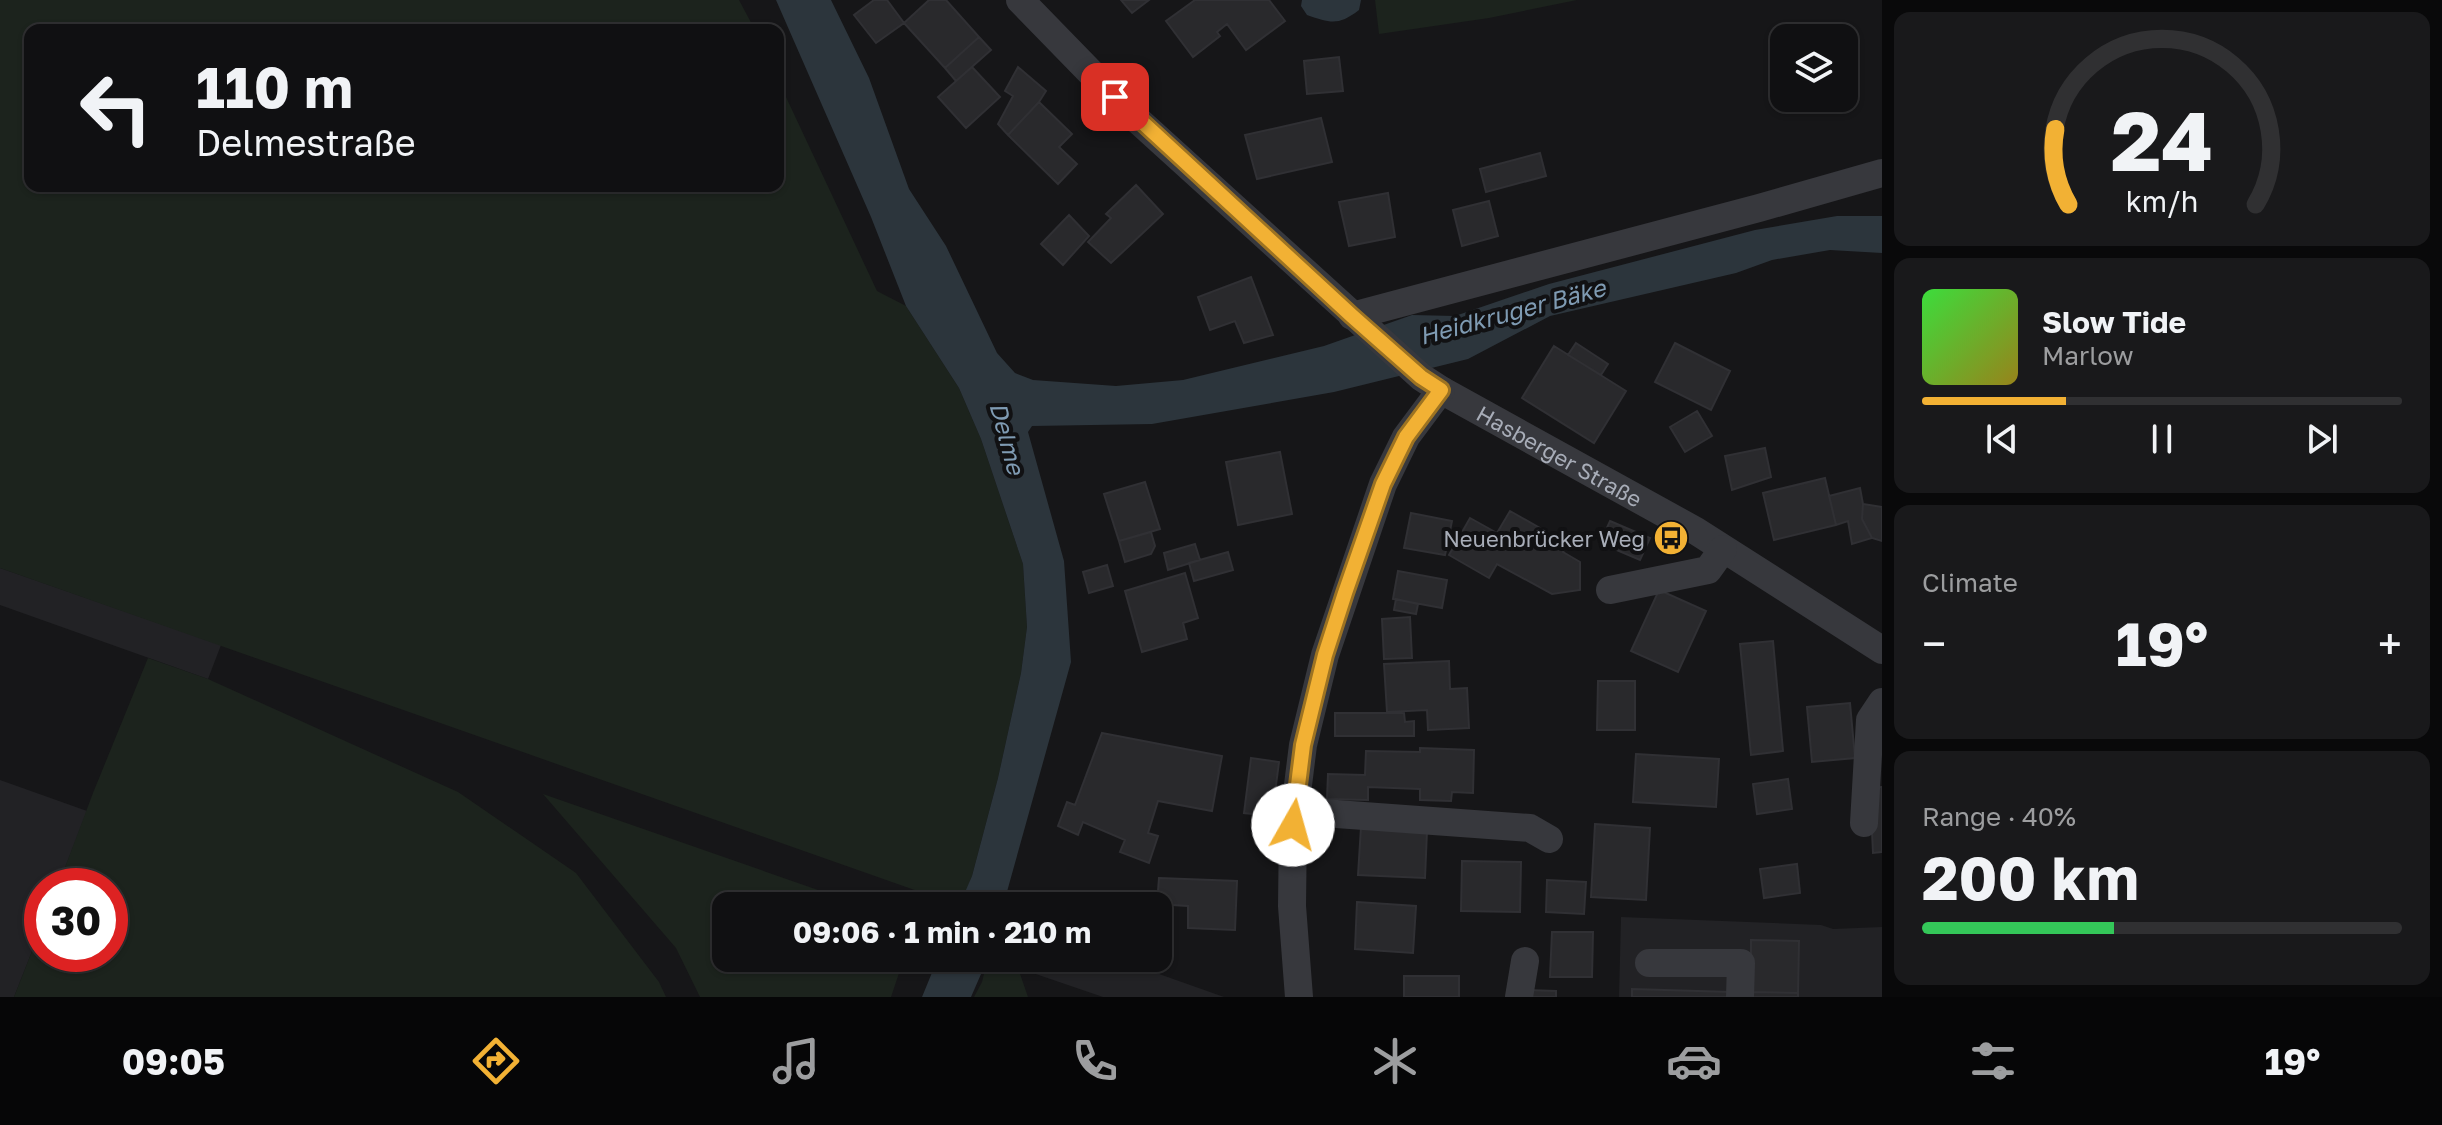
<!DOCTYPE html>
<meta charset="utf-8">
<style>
:root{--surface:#101012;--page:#19191b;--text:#f1f3f6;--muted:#9c9d9f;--line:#303032;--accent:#f2b134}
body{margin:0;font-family:"Golos Text",sans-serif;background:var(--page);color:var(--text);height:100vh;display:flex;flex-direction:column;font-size:30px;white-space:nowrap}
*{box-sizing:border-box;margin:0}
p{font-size:26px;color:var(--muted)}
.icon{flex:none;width:44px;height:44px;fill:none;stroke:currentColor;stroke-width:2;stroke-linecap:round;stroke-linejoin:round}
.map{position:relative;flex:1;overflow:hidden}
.drawer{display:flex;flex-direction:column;gap:12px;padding:12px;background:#09090a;width:560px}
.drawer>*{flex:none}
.top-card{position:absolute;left:24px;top:24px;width:760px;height:168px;border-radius:16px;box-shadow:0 2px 6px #0004,0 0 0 2px var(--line);background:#101012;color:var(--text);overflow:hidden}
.controls{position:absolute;left:1770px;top:24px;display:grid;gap:16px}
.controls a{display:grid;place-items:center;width:88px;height:88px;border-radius:16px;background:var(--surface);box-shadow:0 2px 6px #0004,0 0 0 2px var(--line);font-size:40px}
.speed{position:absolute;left:24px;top:868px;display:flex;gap:16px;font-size:40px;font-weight:700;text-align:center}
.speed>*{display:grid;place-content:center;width:104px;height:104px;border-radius:50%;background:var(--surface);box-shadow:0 2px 6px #0004,0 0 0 2px var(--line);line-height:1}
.speed .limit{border:12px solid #d22;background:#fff;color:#111}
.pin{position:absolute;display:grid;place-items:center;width:68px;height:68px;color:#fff;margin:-34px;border-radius:16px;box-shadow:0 4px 12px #0006}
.me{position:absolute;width:88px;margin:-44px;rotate:7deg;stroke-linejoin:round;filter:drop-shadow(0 0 6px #0008)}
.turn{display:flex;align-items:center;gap:28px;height:168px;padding:0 40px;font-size:36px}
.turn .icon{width:104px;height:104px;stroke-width:2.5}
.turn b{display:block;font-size:56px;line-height:68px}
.big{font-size:60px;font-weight:700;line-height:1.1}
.drawer .card{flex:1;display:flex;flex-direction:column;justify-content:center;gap:12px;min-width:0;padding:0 28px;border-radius:16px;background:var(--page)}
.drawer .dial{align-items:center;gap:0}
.dial svg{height:208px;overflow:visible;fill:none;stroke:var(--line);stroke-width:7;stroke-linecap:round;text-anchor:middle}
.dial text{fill:var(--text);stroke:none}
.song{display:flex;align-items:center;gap:24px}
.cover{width:96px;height:96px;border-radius:12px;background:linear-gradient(135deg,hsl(120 70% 55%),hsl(50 70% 35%))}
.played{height:8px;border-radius:4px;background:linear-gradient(90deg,var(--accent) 30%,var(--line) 30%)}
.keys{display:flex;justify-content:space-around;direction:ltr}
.heat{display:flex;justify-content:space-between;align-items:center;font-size:44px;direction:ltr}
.charge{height:12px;border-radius:6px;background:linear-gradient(90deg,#34c759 40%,var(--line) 0)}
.trip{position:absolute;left:712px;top:892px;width:460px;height:80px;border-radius:16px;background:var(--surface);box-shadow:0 2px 6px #0004,0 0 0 2px var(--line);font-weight:700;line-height:80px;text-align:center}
.tab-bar{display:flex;height:128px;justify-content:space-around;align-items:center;background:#060607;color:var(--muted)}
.tab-bar .icon{width:56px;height:56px}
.tab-bar .selected{color:var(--accent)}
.tab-bar b{font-size:36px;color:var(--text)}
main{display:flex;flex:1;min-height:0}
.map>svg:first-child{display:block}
.built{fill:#222225}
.green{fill:#1c231d}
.water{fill:#2c353c}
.building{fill:#29292c;stroke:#303034;stroke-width:2}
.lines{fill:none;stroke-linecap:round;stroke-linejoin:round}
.minor{stroke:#37383d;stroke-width:28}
.route-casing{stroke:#9d7322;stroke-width:20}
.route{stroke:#f2b134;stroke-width:14}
.labels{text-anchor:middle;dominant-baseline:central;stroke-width:8;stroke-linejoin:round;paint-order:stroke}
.street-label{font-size:22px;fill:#a8adb8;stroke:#111113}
.poi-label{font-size:22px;fill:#a8adb8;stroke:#111113;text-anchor:end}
.water-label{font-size:24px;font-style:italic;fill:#7f9bb3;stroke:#111113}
</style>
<main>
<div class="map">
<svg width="1882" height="997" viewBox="0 0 1882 997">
<rect width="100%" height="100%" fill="#161618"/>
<path class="built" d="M0,568l221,77 -13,34 -208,-74z
M0,780l87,31 -29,75h-16v40l-28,71h-14z
M1621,917l200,8 12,4 49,-2v70h-263z
M989,958h125l110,39h-121z"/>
<path class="green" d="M0,0h739l16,30h-725v156h748v-106l99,211 29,15 53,82 22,51 42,125 4,63 -6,46 -23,105 -26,98 -12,30 -960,-338z
M1375,0h202l-88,18 -110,16z
M148,658l60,21 250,113 118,81 83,109 7,15h-652l28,-71v28h68v-68h-52l35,-93z
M543,794l321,112h-138v52h178l-13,39h-191l-24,-49z
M988,958l30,10 10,29h-54l8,-15z"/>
<path class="water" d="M776,0h55l38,78 40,111 37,57 51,107 18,20 18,7 83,6 67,-6 141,-34 88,-31 43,1 94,-32 206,-54 82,-14h45v37l-52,-3 -58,10 -36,13 -186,43 -82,43 -134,33 -182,32 -120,2 -4,6 36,129 7,101 -68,244h-44l13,-30 26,-98 23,-105 6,-46 -4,-63 -42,-125 -22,-51 -53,-82 -35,-89z
M1302,0h59l-2,10c-21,16 -28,13 -52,5l-6,-9z
M938,958h50l-17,39h-49z"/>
<path class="building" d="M874,0h13l17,23 -28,20 -22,-28z
M929,0h17l33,37 -34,31 -41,-45z
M1121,0h28l-17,13z
M1195,0h74l16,21 -39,29 -19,-26 -10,8 3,4 -27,21 -27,-36z
M979,37l12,13 -35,31 -11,-13z
M1339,57l4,34 -36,3 -3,-33z
M972,67l28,30 -34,31 -28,-31z
M1018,67l28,24 -7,11 -31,33 -10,-11 15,-28 -8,-5z
M1039,102l33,32 -13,13 18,17 -19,20 -50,-49z
M1321,118l11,44 -75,17 -12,-44z
M1540,153l6,23 -60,16 -6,-23z
M1136,185l27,29 -52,49 -23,-21 23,-24 -5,-4z
M1388,193l7,44 -46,9 -10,-44z
M1489,201l9,35 -36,10 -9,-36z
M1069,215l20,21 -26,29 -22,-21z
M1251,277l22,58 -29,8 -9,-22 -25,9 -12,-33z
M1576,343l32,21 -7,11 -33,-20z
M1675,343l55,28 -19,39 -56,-28z
M1554,346l72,45 -32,52 -72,-45z
M1697,411l15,25 -27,16 -15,-25z
M1765,448l6,29 -39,13 -7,-34z
M1280,452l12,62 -54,11 -12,-63z
M1825,478l11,47 -62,15 -11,-47z
M1145,482l15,47 -41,12 -15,-47z
M1860,488l3,16 -1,15 10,19 -20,6 -4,-23 -12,4 -7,-29z
M1863,504l19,3v34l-10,-3 -10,-19z
M1510,511l58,33 -5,8 17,10v28l-28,4 -55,-30 -8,14 -40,-23 21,-37 27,15z
M1411,513l41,8 -7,34 -41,-7z
M1610,521l40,17 -10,22 -40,-17z
M1151,532l4,14 -4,8 -26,8 -6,-21z
M1195,544l5,16 -32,10 -4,-17z
M1228,552l5,18 -39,11 -5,-18z
M1107,565l6,21 -24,7 -6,-21z
M1398,571l49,9 -5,28 -49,-9z
M1185,573l13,45 -15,5 4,16 -45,13 -17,-61z
M1659,590l47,21 -28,61 -47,-21z
M1396,599l22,5 -2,10 -22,-4z
M1410,617l2,41 -28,1 -2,-40z
M1773,641l10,110 -32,4 -11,-111z
M1449,661l1,28 17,-1 2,40 -41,2 -1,-20 -40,2 -3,-48z
M1598,681h37v49h-38z
M1850,703l5,55 -43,4 -5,-55z
M1335,713h69l1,9 9,-1v15h-79z
M1102,733l120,23 -10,55 -54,-10 -10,32 10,3 -9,27 -29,-11 5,-12 -42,-18 -5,13 -20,-9 9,-24 8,3z
M1420,748l54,2 -1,43 -21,-1 -1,9 -31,-1v-11l-52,-2v13l-41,-1 1,-25 37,1 1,-24 54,1z
M1636,754l83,5 -3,48 -83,-5z
M1251,758l28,4 -7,54 -28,-3z
M1788,779l4,30 -35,5 -4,-30z
M1882,787v65l-9,1 -3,-65z
M1595,824l55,4 -4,72 -55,-3z
M1361,827l66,4 -2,47 -67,-3z
M1462,861l59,1 -1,50 -59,-1z
M1797,864l3,29 -36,5 -4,-29z
M1159,878l78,3 -2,49 -47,-2v-22l-31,-2z
M1547,880l39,2 -2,32 -38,-2z
M1357,902l59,4 -3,47 -58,-4z
M1552,932h41l-1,45h-42z
M1751,940l48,1 -1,52 -47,-1z
M1404,976h55v21h-55z
M1632,989l98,3 -1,5h-97z
M1526,990l30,1v6h-30z
M1751,992l47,1v4h-47z"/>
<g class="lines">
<g class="minor">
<path id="s1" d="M1020,0l111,114 290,263 20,13 255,141 186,119"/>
<path d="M1352,316l407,-108 123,-35"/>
<path d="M1610,590l98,-20 15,-21"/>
<path d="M1295,811l235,17 19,11"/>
<path d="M1864,823l6,-103 12,-18"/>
<path d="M1649,963h92l-1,34"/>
<path d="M1299,997l-7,-91 1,-81 10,-80 22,-90 58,-171 23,-47 35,-47"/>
<path d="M1519,997l6,-36"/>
</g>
</g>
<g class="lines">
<g class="route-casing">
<path id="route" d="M1115,97l237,219 69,61 20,13 -35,47 -23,47 -38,109 -20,62 -22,90 -10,80"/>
</g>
<use href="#route" class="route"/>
</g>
<defs>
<g id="bus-disc" transform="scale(1.8)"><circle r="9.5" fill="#f2b134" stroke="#111113"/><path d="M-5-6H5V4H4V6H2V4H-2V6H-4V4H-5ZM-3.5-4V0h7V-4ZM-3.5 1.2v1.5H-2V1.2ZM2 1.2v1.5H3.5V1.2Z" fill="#111"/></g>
</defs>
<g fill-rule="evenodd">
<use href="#bus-disc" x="1671" y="538"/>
</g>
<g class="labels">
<g class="street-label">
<text stroke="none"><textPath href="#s1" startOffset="710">Hasberger Straße</textPath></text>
</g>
<g class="poi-label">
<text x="1645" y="538">Neuenbrücker Weg</text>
</g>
<g class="water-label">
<text transform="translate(1512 311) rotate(-15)">Heidkruger Bäke</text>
<text transform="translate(1008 438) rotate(75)">Delme</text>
</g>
</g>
</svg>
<div class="controls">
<a><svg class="icon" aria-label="layers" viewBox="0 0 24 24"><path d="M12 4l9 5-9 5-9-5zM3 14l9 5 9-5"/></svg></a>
</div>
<div class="speed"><div class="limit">30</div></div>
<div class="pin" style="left:1115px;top:97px;background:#d93025"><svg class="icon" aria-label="arrive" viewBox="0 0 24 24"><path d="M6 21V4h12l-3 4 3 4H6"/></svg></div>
<svg class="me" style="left:1293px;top:825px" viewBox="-20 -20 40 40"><circle r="19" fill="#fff"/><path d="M0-13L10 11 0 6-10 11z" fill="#f2b134"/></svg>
<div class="trip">09:06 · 1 min · 210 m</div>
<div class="top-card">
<div class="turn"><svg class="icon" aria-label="left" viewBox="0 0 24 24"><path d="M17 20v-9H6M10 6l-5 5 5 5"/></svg><div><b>110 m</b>Delmestraße</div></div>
</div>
</div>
<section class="drawer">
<div class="card dial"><svg viewBox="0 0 100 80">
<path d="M14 69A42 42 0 1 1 86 69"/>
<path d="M14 69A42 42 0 0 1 9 40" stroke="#f2b134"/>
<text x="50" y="56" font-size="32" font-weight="700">24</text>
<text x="50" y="72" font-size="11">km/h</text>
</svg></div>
<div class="card">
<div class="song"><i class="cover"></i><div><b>Slow Tide</b><p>Marlow</p></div></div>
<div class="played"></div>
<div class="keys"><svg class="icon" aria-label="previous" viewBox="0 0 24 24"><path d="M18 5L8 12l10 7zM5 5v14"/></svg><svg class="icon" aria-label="pause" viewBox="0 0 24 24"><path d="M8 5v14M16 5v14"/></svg><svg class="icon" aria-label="next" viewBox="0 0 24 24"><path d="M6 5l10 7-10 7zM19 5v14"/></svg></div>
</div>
<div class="card"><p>Climate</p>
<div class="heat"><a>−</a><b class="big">19°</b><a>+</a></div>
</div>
<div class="card"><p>Range · 40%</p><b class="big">200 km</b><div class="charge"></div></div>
</section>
</main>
<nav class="tab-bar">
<b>09:05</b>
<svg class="icon selected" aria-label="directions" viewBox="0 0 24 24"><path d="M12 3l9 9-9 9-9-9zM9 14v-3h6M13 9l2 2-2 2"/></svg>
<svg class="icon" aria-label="music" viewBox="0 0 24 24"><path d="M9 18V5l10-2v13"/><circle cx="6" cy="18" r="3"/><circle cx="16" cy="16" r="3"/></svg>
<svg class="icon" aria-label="phone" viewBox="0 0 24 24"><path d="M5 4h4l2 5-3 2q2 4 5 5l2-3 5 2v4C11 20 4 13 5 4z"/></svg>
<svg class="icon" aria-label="climate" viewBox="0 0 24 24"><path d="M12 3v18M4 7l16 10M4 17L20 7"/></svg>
<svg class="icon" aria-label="car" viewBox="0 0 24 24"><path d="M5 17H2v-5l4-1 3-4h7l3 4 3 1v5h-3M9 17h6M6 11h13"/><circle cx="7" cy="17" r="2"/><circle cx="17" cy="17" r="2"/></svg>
<svg class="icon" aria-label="filters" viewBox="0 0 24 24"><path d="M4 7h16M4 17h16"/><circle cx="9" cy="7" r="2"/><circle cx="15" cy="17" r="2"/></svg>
<b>19°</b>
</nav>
